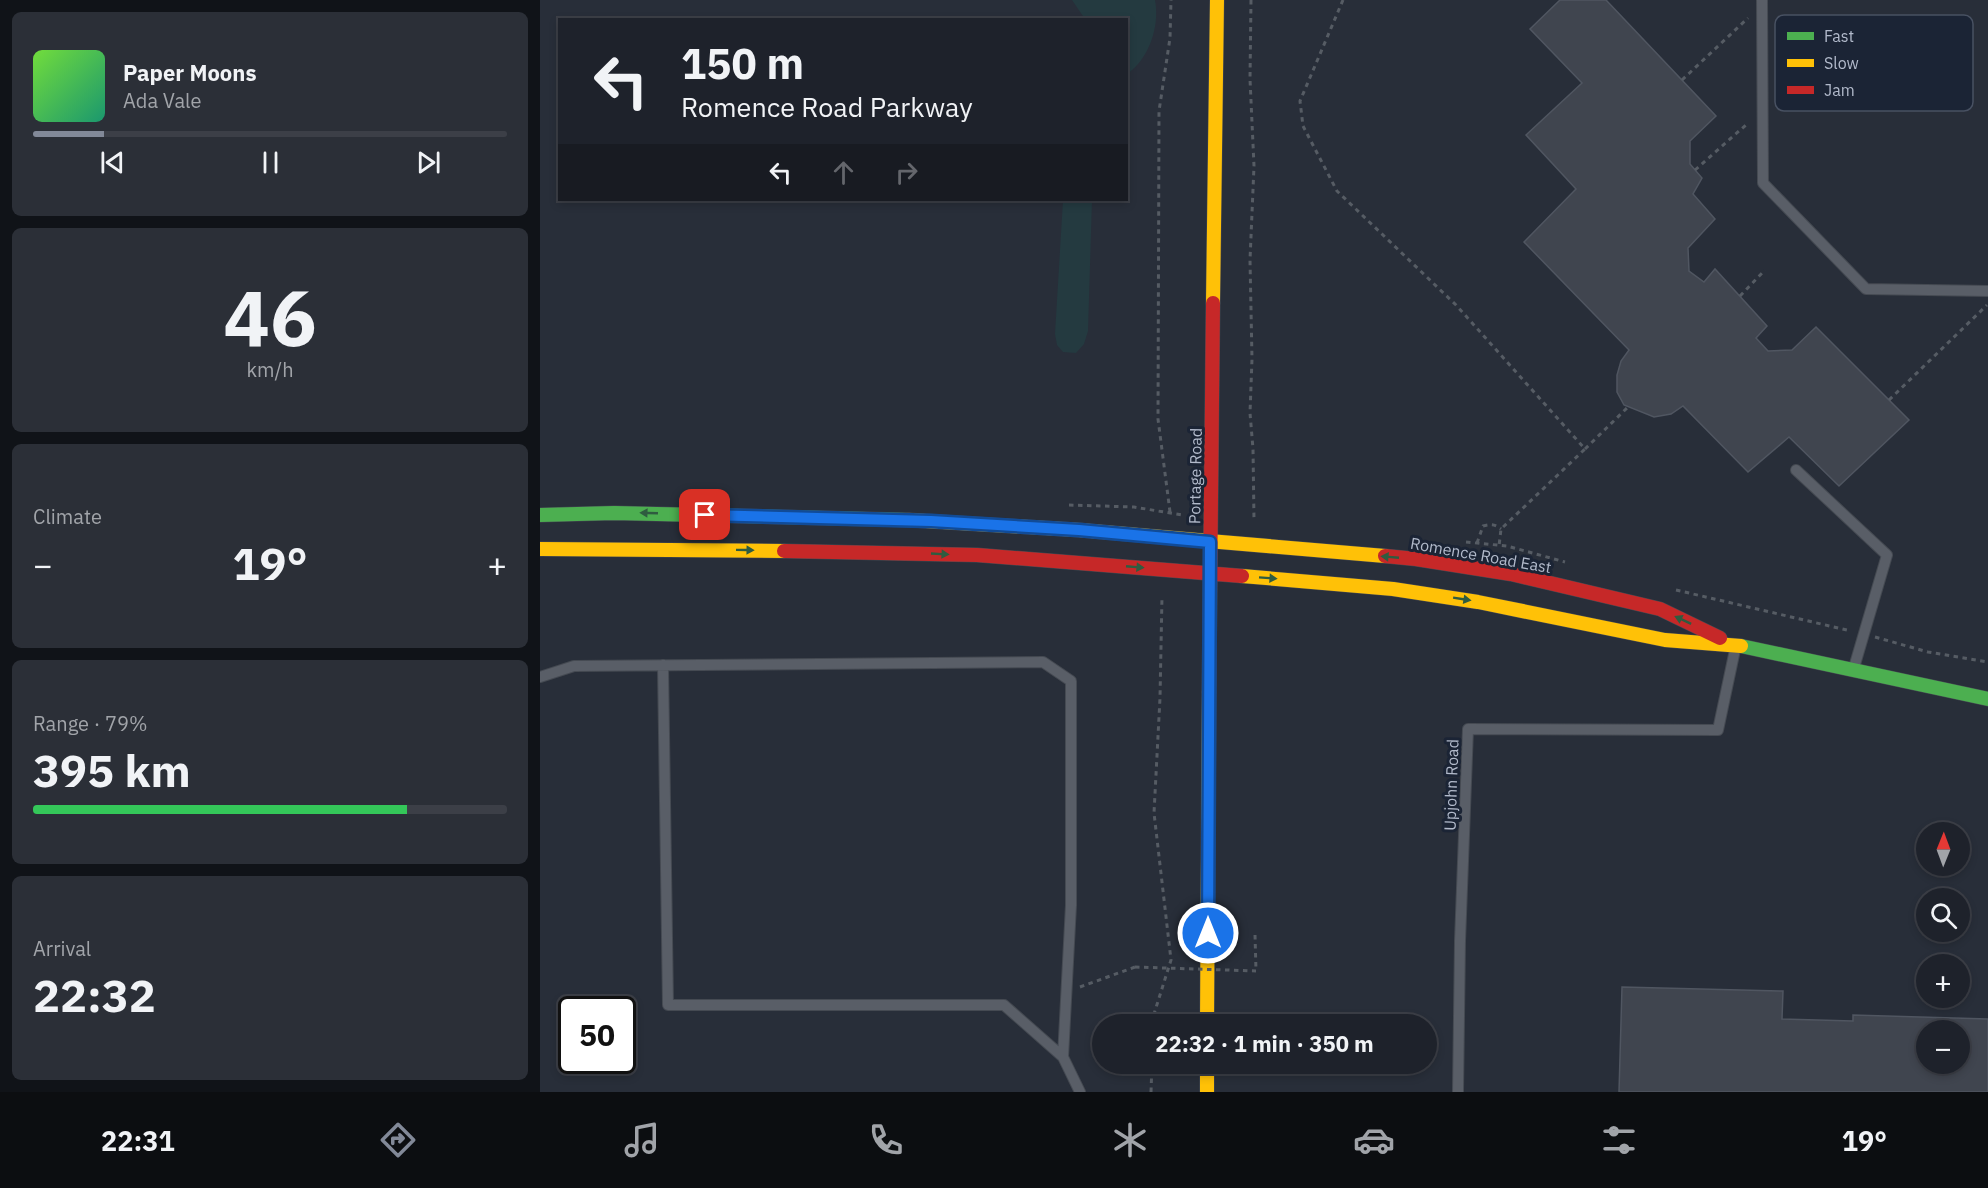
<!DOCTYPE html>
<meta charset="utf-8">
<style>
:root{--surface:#1e222b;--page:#2b2f37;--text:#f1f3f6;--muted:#a1a4a9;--line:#3c3f47;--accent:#828998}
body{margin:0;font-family:"IBM Plex Sans",sans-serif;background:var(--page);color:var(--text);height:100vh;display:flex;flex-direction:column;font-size:22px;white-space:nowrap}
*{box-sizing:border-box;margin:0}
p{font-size:20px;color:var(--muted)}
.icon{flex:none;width:33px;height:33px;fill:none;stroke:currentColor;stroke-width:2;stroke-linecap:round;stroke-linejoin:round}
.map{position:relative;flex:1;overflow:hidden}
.sheet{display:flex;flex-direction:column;gap:12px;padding:12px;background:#101318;width:540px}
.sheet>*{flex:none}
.banner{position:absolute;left:18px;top:18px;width:570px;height:183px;border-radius:0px;box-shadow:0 3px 9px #0003,0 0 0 2px var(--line);background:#1e222b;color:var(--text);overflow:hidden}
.needle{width:39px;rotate:1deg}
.buttons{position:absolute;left:1376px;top:822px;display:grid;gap:12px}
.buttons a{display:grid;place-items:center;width:54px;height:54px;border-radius:50%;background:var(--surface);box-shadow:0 3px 9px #0003,0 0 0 2px var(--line);font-size:30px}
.speed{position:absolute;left:18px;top:996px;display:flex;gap:12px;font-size:30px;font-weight:700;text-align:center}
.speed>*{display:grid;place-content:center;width:78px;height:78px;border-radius:50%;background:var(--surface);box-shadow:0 3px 9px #0003,0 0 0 2px var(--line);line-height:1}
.speed .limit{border:3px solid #111;border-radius:9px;background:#fff;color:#111}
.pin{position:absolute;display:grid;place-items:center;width:51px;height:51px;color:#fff;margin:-26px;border-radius:12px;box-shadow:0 3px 9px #0006}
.me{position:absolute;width:66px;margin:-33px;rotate:0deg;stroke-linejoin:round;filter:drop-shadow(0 0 4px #0008)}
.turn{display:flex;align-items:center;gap:21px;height:126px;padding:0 24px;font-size:27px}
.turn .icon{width:78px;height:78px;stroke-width:2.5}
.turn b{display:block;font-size:42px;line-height:51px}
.lanes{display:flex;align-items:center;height:57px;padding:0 24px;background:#0003;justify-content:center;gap:30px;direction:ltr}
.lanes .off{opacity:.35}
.big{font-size:45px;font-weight:800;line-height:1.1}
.sheet .widget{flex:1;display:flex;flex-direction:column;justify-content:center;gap:9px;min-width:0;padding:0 21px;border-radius:9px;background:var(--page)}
.sheet .dial{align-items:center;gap:0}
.dial b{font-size:78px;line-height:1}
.song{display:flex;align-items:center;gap:18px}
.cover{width:72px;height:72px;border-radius:9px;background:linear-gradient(135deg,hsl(100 70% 55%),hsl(160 70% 35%))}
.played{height:6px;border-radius:3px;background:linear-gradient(90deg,var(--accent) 15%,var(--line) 15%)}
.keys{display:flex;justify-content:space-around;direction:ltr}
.heat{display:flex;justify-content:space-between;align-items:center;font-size:33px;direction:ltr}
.charge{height:9px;border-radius:4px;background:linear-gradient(90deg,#34c759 79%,var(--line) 0)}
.trip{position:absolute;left:552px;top:1014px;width:345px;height:60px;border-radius:30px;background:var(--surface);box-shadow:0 3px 9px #0003,0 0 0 2px var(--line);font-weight:800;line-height:60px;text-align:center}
.dock{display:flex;height:96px;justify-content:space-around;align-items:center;background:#0c0e11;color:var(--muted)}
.dock .icon{width:42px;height:42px}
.dock .current{color:var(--accent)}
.dock b{font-size:27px;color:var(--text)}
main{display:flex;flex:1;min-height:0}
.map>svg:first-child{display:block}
.green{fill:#243a40}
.building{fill:#40454f;stroke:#505661;stroke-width:1.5;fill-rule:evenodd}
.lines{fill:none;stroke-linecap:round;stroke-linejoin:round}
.lane-casing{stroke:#454a52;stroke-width:12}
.fast-casing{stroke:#454a52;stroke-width:15}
.slow-casing{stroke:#454a52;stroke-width:15}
.jam-casing{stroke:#454a52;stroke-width:15}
.path{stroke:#565c64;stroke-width:3;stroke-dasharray:4.5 4.5;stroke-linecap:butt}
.lane{stroke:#595e67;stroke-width:10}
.fast{stroke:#4caf50;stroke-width:14}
.slow{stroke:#ffc107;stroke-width:14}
.jam{stroke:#c62828;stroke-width:14}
.path-bridge{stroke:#565c64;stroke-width:3;stroke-dasharray:4.5 4.5;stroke-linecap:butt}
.oneway{fill:#2f5c40}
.route-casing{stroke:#114b97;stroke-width:15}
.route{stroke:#1a73e8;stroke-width:10}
.labels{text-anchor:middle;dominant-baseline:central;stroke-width:6;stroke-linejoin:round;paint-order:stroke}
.street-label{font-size:16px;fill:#b2bacb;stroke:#1b2435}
.key{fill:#1b2435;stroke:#485162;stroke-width:1.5}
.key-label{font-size:16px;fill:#b2bacb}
</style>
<main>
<section class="sheet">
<div class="widget">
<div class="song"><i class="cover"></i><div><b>Paper Moons</b><p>Ada Vale</p></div></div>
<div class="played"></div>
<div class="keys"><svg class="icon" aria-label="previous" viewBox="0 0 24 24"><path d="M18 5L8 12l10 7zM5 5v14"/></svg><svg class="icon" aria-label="pause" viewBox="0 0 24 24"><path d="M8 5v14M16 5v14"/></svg><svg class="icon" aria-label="next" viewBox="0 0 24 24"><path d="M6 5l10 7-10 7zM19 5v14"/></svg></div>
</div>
<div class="widget dial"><b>46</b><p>km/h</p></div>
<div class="widget"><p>Climate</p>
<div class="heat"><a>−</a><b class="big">19°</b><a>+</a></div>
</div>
<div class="widget"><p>Range · 79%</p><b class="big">395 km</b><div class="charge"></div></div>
<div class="widget"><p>Arrival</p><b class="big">22:32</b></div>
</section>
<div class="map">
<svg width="1448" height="1092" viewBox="0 0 1448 1092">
<rect width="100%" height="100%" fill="#282e39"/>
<path class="green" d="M532,0h83c5,26 -6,59 -28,74l-1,-54 -41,-1z
M523,200h29l-4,131 -4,13 -8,9 -13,-1 -6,-7 -2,-11z"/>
<path class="building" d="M1020,0h46l110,116 -26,25v23l12,14 -9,16 22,25 -27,29 1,23 15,11 11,-13 52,57 -11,12 12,13 24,-1 24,-23 93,93 -70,66 -50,-49 -41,35 -65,-66 -12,8 -17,3 -30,-12 -7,-13v-17l4,-14 8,-11 -105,-108 52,-53 -50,-54 56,-52 -52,-54z
M1082,987l161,4 -1,28 71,2v-6l135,4v73h-369zM1386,1030h33v34h-33z"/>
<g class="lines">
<g class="lane-casing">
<path id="lane" d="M1222,0l1,183 103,106 122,2
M1256,470l91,85 -34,116
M123,665l5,340h336l59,52
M0,677l34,-11 469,-4 28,19v224l-8,152 17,35
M918,1092l2,-151 8,-212 250,1 18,-85"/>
</g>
<g class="fast-casing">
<path id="fast" d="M0,515l74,-2 295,7
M1201,646l247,53"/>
</g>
<g class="slow-casing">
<path id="slow" d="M673,303l4,-303
M369,520l170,10 306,26
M0,549l244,2
M702,576l151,13 85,13 187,38 76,6
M667,1024l2,-332
M667,1064v28"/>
</g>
<g class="jam-casing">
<path id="jam" d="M244,551l193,4 265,21
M845,556l31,3 95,15 149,35 60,29
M669,692l4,-389"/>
</g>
<path class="path" d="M711,0l-1,79 4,87 -4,94 2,99 -2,54 3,36 1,72
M803,0l-43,101 3,25 34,65 119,114 129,144 -84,80 -2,17
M1142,80l66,-62
M1155,170l52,-46
M1200,296l25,-26
M1349,400l98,-95
M1045,449l43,-42
M529,505l65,2 48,8
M630,512l-12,-93 1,-308 11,-73 1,-38
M926,542l41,4 58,16
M937,543l6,-17c7,-2 12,-2 18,3
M1136,590l175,41
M1335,637l53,15 60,10
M715,935l1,36
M540,987l55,-20
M614,1024v-10l17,-54 -17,-147 6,-115 2,-102
M611,1092l1,-28"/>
<use href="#lane" class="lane"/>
<use href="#fast" class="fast"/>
<use href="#slow" class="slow"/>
<use href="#jam" class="jam"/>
<path class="path-bridge" d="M595,967l121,4"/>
</g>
<defs><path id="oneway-solid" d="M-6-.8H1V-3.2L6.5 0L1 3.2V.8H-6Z" transform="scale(1.5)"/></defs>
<g class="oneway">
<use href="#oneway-solid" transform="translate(109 513) rotate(-178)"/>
<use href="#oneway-solid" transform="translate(205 550) rotate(1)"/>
<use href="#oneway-solid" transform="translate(400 554) rotate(3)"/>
<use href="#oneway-solid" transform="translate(850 557) rotate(-175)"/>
<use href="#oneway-solid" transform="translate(595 567) rotate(5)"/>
<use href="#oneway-solid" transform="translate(728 578) rotate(4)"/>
<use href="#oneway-solid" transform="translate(922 599) rotate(9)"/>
<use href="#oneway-solid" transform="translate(1143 620) rotate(-155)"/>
</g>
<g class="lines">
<g class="route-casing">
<path id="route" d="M165,515l226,6 148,9 131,12 -2,391"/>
</g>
<use href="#route" class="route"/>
</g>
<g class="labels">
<g class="street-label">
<text transform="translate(655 476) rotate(-89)">Portage Road</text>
<text transform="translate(941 555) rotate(10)">Romence Road East</text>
<text transform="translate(911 785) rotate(-88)">Upjohn Road</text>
</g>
</g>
<rect x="1235" y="15" width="198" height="96" rx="9" class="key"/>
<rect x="1247" y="32" width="27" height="8" fill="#4caf50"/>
<rect x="1247" y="59" width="27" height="8" fill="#ffc107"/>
<rect x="1247" y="86" width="27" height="8" fill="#c62828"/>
<g class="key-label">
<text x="1284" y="42">Fast</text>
<text x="1284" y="69">Slow</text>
<text x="1284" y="96">Jam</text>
</g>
</svg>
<div class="buttons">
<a><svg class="needle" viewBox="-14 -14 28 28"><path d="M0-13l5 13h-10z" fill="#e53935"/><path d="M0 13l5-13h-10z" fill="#a1a4a9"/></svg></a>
<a><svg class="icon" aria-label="search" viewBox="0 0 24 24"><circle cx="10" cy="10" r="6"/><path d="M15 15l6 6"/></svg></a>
<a>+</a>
<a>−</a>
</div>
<div class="speed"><div class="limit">50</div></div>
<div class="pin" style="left:165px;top:515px;background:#d93025"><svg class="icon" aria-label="arrive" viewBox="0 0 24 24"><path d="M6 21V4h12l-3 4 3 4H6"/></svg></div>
<svg class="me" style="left:668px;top:933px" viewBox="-20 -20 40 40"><circle r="17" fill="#1a73e8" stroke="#fff" stroke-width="3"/><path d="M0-11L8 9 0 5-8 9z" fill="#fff"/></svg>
<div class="trip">22:32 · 1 min · 350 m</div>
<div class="banner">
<div class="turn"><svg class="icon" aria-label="left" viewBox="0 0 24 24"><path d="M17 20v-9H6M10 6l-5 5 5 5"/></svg><div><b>150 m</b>Romence Road Parkway</div></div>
<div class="lanes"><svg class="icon" aria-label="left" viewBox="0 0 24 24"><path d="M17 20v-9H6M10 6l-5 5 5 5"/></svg><svg class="icon off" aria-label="ahead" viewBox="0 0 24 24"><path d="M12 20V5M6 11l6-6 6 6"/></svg><svg class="icon off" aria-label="right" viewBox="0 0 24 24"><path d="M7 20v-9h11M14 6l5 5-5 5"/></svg></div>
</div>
</div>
</main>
<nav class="dock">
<b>22:31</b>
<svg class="icon current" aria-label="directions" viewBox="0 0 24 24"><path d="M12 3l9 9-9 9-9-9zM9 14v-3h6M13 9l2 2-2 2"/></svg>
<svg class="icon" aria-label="music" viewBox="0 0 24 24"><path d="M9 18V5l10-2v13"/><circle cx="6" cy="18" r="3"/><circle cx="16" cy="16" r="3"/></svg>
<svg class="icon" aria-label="phone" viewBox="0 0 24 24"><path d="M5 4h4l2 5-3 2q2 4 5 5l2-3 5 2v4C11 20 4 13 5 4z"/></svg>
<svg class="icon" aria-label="climate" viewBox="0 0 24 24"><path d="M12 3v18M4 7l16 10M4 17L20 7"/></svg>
<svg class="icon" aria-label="car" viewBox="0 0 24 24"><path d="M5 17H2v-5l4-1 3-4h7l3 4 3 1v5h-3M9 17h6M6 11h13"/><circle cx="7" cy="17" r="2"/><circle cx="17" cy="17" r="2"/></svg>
<svg class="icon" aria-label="filters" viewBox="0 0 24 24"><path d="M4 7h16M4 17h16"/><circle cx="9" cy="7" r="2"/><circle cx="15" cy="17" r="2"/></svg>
<b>19°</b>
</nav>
